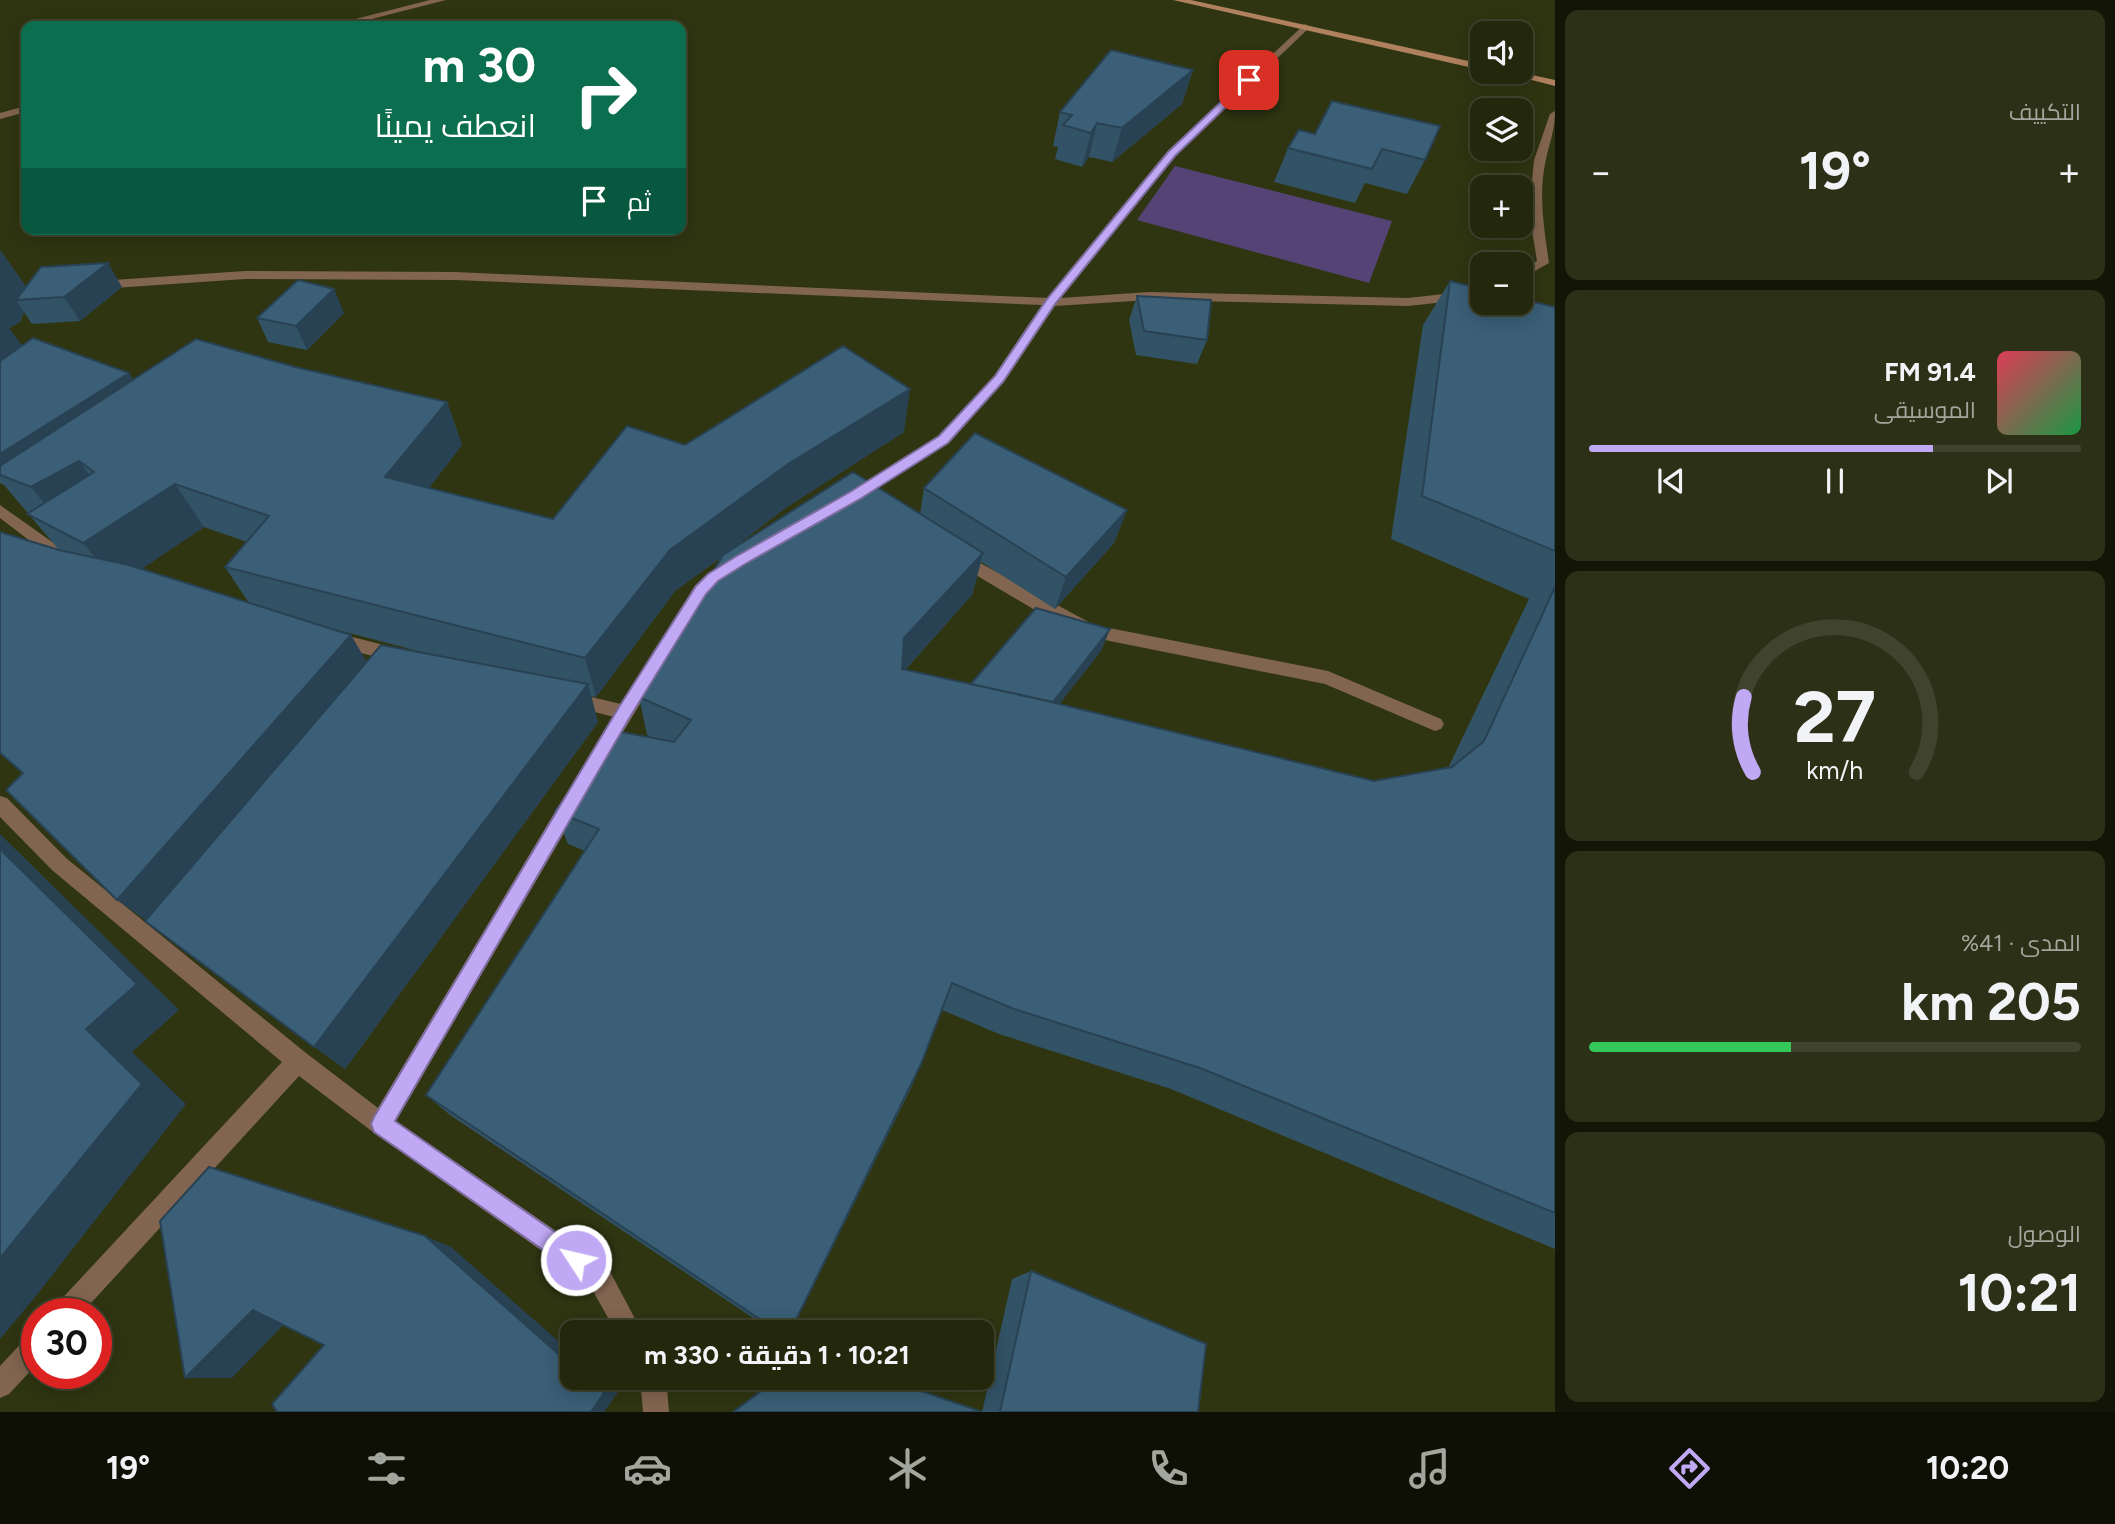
<!DOCTYPE html>
<html lang="ar">
<meta charset="utf-8">
<style>
:root{--surface:#23280d;--page:#2b3016;--text:#f1f3f6;--muted:#a3a69d;--line:#40442e;--accent:#c0a8f4}
body{margin:0;font-family:Figtree,Cairo,sans-serif;background:var(--page);color:var(--text);direction:rtl;height:100vh;display:flex;flex-direction:column;font-size:26px;white-space:nowrap}
*{box-sizing:border-box;margin:0}
p{font-size:23px;color:var(--muted)}
.icon{flex:none;width:38px;height:38px;fill:none;stroke:currentColor;stroke-width:2;stroke-linecap:round;stroke-linejoin:round}
.map{position:relative;flex:1;overflow:hidden;direction:ltr}
.sheet{display:flex;flex-direction:column;gap:10px;padding:10px;background:#131607;width:560px}
.sheet>*{flex:none}
.hud{position:absolute;left:21px;top:21px;width:665px;height:214px;border-radius:14px;box-shadow:0 4px 18px #0003,0 0 0 2px var(--line);direction:rtl;background:#0b6e4f;color:#fff;overflow:hidden}
.fabs{position:absolute;left:1470px;top:21px;display:grid;gap:14px}
.fabs a{display:grid;place-items:center;width:63px;height:63px;border-radius:14px;background:var(--surface);box-shadow:0 4px 18px #0003,0 0 0 2px var(--line);font-size:35px}
.speed{position:absolute;left:21px;top:1298px;display:flex;gap:14px;font-size:35px;font-weight:700;text-align:center}
.speed>*{display:grid;place-content:center;width:91px;height:91px;border-radius:50%;background:var(--surface);box-shadow:0 4px 18px #0003,0 0 0 2px var(--line);line-height:1}
.speed .limit{border:10px solid #d22;background:#fff;color:#111}
.pin{position:absolute;display:grid;place-items:center;width:60px;height:60px;color:#fff;margin:-30px;border-radius:14px;box-shadow:0 4px 10px #0006}
.me{position:absolute;width:77px;margin:-38px;rotate:305deg;stroke-linejoin:round;filter:drop-shadow(0 0 5px #0008)}
.turn{display:flex;align-items:center;gap:24px;height:147px;padding:0 35px;font-size:32px}
.turn .icon{width:91px;height:91px;stroke-width:2.5}
.turn b{display:block;font-size:49px;line-height:60px}
.then{display:flex;align-items:center;height:66px;padding:0 35px;background:#0003;gap:14px;font-size:26px}
.big{font-size:52px;font-weight:700;line-height:1.1}
.sheet .tile{flex:1;display:flex;flex-direction:column;justify-content:center;gap:10px;min-width:0;padding:0 24px;border-radius:14px;background:var(--page)}
.sheet .dial{align-items:center;gap:0}
.dial svg{height:182px;overflow:visible;fill:none;stroke:var(--line);stroke-width:7;stroke-linecap:round;text-anchor:middle}
.dial text{fill:var(--text);stroke:none}
.song{display:flex;align-items:center;gap:21px}
.cover{width:84px;height:84px;border-radius:10px;background:linear-gradient(135deg,hsl(350 70% 55%),hsl(140 70% 35%))}
.played{height:7px;border-radius:4px;background:linear-gradient(90deg,var(--accent) 70%,var(--line) 70%)}
.keys{display:flex;justify-content:space-around;direction:ltr}
.heat{display:flex;justify-content:space-between;align-items:center;font-size:38px;direction:ltr}
.charge{height:10px;border-radius:5px;background:linear-gradient(90deg,#34c759 41%,var(--line) 0)}
.trip{position:absolute;left:560px;top:1320px;width:434px;height:70px;border-radius:14px;background:var(--surface);box-shadow:0 4px 18px #0003,0 0 0 2px var(--line);font-weight:700;line-height:70px;text-align:center;direction:rtl}
.tabs{display:flex;height:112px;justify-content:space-around;align-items:center;background:#0e1005;color:var(--muted)}
.tabs .icon{width:49px;height:49px}
.tabs .on{color:var(--accent)}
.tabs b{font-size:32px;color:var(--text)}
main{display:flex;flex:1;min-height:0}
.map>svg:first-child{display:block}
.green{fill:#554376}
.lines{fill:none;stroke-linecap:round;stroke-linejoin:round}
.street{fill:#826550;fill-rule:evenodd}
.secondary{fill:#af815e;fill-rule:evenodd}
.wall{fill:#325265;fill-rule:evenodd}
.shaded-wall{fill:#294253}
.building{fill:#3a5f76;stroke:#294253;stroke-width:2}
.route{fill:#c0a8f4;stroke:#7d6d9f;stroke-width:2}
</style>
<main>
<section class="sheet">
<div class="tile"><p>التكييف</p>
<div class="heat"><a>−</a><b class="big">19°</b><a>+</a></div>
</div>
<div class="tile">
<div class="song"><i class="cover"></i><div><b>91.4 FM</b><p>الموسيقى</p></div></div>
<div class="played"></div>
<div class="keys"><svg class="icon" aria-label="previous" viewBox="0 0 24 24"><path d="M18 5L8 12l10 7zM5 5v14"/></svg><svg class="icon" aria-label="pause" viewBox="0 0 24 24"><path d="M8 5v14M16 5v14"/></svg><svg class="icon" aria-label="next" viewBox="0 0 24 24"><path d="M6 5l10 7-10 7zM19 5v14"/></svg></div>
</div>
<div class="tile dial"><svg viewBox="0 0 100 80">
<path d="M14 69A42 42 0 1 1 86 69"/>
<path d="M14 69A42 42 0 0 1 10 36" stroke="#c0a8f4"/>
<text x="50" y="56" font-size="32" font-weight="700">27</text>
<text x="50" y="72" font-size="11">km/h</text>
</svg></div>
<div class="tile"><p>المدى · 41%</p><b class="big">205 km</b><div class="charge"></div></div>
<div class="tile"><p>الوصول</p><b class="big">10:21</b></div>
</section>
<div class="map">
<svg width="1555" height="1412" viewBox="0 0 1555 1412">
<rect width="100%" height="100%" fill="#2f3511"/>
<path class="green" d="M1175,166l217,55 -23,62 -232,-63z"/>
<g class="lines">
<path class="street" d="M430,0h16l-102,26h-16z
M1305,24l5,3 -2,2 -133,127 -114,142 88,-6 259,6 36,-4 38,-10v8l-37,10 -37,4 -259,-6 -94,6 -51,76 -55,60 -94,58 -5,-1 -3,-4 3,-4 89,-55 55,-60 48,-71 -587,-25 -210,-1 -146,10 -6,-4 6,-4 146,-10 210,1 593,26 119,-146z
M26,106v6l-26,7v-6z
M1555,111c0,18 -5,31 -9,48 -8,35 -2,69 3,104l-28,16v-9l16,-9 -8,-50 5,-51 16,-46z
M0,505l72,51 2,4 -2,4h-12l-60,-46z
M960,552l134,73 234,46 113,48 3,5 -3,5 -6,2 -110,-47 -240,-48 -30,-14 -101,-60 -2,-4 2,-4z
M721,566l8,6 -22,22 -109,179 -6,2 -6,-2 -3,-6 3,-6 28,-44 -50,-13 -3,-5 3,-5 6,-2 51,12 74,-118z
M336,633l64,16 6,2 2,5 -2,5 -6,2 -70,-18 -2,-5 2,-5z
M571,795l7,2 2,6 -2,6 -182,312 211,145 35,66h-26l-27,-48 -216,-152 -74,-56 -218,238h-28l3,-9 226,-243 -230,-192 -52,-53v-21l7,2 59,60 240,195 72,55 186,-311z
M37,1333v31l-28,30 -9,4v-32l28,-30z
M640,1377h26l3,35h-26z"/>
<path class="secondary" d="M1173,0h18l291,64v6z
M1500,72h18l37,8v6z"/>
</g>
<path class="wall" d="M1193,70l-11,34 -70,58 -23,-5 -7,10 -27,-8 3,-12 -5,-1 7,-34z
M1332,101l93,59 -18,34 -42,-11 -10,20 -81,-21 14,-34 27,-14z
M0,251l26,36h96l-42,34 -48,3 -8,-12 -4,10 -11,6 13,18 107,27 4,7 162,-13 152,35 15,43 -33,43 124,31 132,-74 219,-13 -117,75 -59,45 192,-38 4,-26 203,22 -13,33 -59,66 -74,-47 -9,33 -67,75 66,14 139,-55 -9,22 -42,53 315,77 74,-13 81,-169 -138,-60 32,-214 27,-44 105,26v942l-384,-160 -172,-55 -57,-24 -21,54 -9,22 -121,246h-17l-324,-217 -24,-20 159,-244 -17,-7 -13,-33 98,-73 -6,-3 -8,-38 84,-141 -48,35 -79,106 -5,-1 7,26 -253,347 -199,-149 -123,-147 36,-223 -55,-65 -4,-2zM204,527l43,15 -22,25 24,36 -108,-34zM334,629l99,26 -66,7z
M1137,296l70,44 -10,24 -61,-9 -7,-35z
M344,313l-37,37 -39,-8 -11,-24z
M1031,1271l167,141h-465h249l30,-133z"/>
<path class="shaded-wall" d="M1193,70l-11,34 -70,58 10,-34z
M1097,123l-8,34 -7,10 9,-34z
M1,251l31,44 -16,5 8,12 -4,10 -11,6 21,29 -30,21v-125z
M108,263l14,24 -42,34 -16,-24z
M334,289l10,24 -37,37 -11,-24z
M129,373l22,34 -151,64v-17z
M910,389l-6,43 -117,75 -112,84 -79,106 -11,-39 85,-108 118,-86z
M447,402l15,43 -58,75 -19,-43z
M79,461l32,43 -45,26 -35,-43z
M175,484l29,43 -86,58 -35,-42z
M1127,510l-13,33 -59,66 11,-32z
M983,553l-11,42 -75,83 7,-40z
M1110,629l-9,22 -69,88 8,-21z
M351,635l23,39 -215,256 -42,-30z
M588,684l10,38 -253,347 -31,-22z
M0,834l179,176 -47,42 54,52 -154,197 -32,38v-81l86,-229 -86,-180z
M921,1064l-130,268h-1z
M425,1236l26,11 121,106v13z
M253,1310l40,5 -61,63h-47z
M586,1377h14l18,15 -14,20h-13z"/>
<path class="building" d="M1111,50l82,20 -71,58 -25,-5 -6,10 -28,-8 9,-10 -12,-3z
M1332,101l108,25 -15,34 -43,-11 -10,20 -84,-21 11,-18 16,4z
M108,263l-44,34 -48,3 25,-33z
M298,280l36,9 -38,37 -39,-8z
M1450,281l32,8v14h39v-4l34,8v244l-133,-55z
M1137,296l74,4 -4,40 -63,-9z
M33,338l96,35 -129,81v-93z
M196,339l99,28 152,35 -62,75 168,42 74,-93 58,19 158,-99 67,43 -122,75 -118,86 -85,108 -360,-91 44,-51 -94,-32 -92,59 -56,-29 67,-42 -15,-11 -48,26 -31,-12v-9z
M975,433l152,77 -61,67 -142,-89z
M853,472l130,81 -79,85 -2,31 145,32 327,80 78,-14 32,-26 71,-154v626l-355,-145 -186,-59 -62,-26 -31,81 -131,268h-11l-353,-237 173,-266 -44,-18 61,-80 58,11 17,-22 -52,-23 84,-142z
M0,532l59,18 70,15 222,70 -234,265 -111,-110 17,-17 -23,-20z
M1036,608l74,21 -57,73 -82,-18z
M381,645l207,39 -274,363 -169,-126z
M0,849l137,135 -51,45 56,55 -142,174z
M209,1167l216,69 147,130v11h14l18,16 -13,19h-314l-5,-8 52,-59 -71,-35 -68,68 -25,-157z
M1031,1271l175,73 -8,68h-198z
M780,1377h101l101,35h-249z"/>
<path class="route" d="M1246,78l8,2 -79,76 -120,148 -52,78 -55,61 -88,56 -115,65 -27,17 -12,13 -76,123 -235,404 189,131 3,8 -3,8 -8,3 -7,-3 -195,-136 -3,-8 3,-7 245,-410 77,-121 12,-12 27,-17 115,-65 89,-56 56,-60 52,-77 121,-147z"/>
</svg>
<div class="fabs">
<a><svg class="icon" aria-label="sound" viewBox="0 0 24 24"><path d="M4 9h4l5-4v14l-5-4H4zM17 9q2 3 0 6"/></svg></a>
<a><svg class="icon" aria-label="layers" viewBox="0 0 24 24"><path d="M12 4l9 5-9 5-9-5zM3 14l9 5 9-5"/></svg></a>
<a>+</a>
<a>−</a>
</div>
<div class="speed"><div class="limit">30</div></div>
<div class="pin" style="left:1249px;top:80px;background:#d93025"><svg class="icon" aria-label="arrive" viewBox="0 0 24 24"><path d="M6 21V4h12l-3 4 3 4H6"/></svg></div>
<svg class="me" style="left:576px;top:1260px" viewBox="-20 -20 40 40"><circle r="17" fill="#c0a8f4" stroke="#fff" stroke-width="3"/><path d="M0-11L8 9 0 5-8 9z" fill="#fff"/></svg>
<div class="trip">10:21 · 1 دقيقة · 330 m</div>
<div class="hud">
<div class="turn"><svg class="icon" aria-label="right" viewBox="0 0 24 24"><path d="M7 20v-9h11M14 6l5 5-5 5"/></svg><div><b>30 m</b>انعطف يمينًا</div></div>
<div class="then">ثم<svg class="icon" aria-label="arrive" viewBox="0 0 24 24"><path d="M6 21V4h12l-3 4 3 4H6"/></svg></div>
</div>
</div>
</main>
<nav class="tabs">
<b>10:20</b>
<svg class="icon on" aria-label="directions" viewBox="0 0 24 24"><path d="M12 3l9 9-9 9-9-9zM9 14v-3h6M13 9l2 2-2 2"/></svg>
<svg class="icon" aria-label="music" viewBox="0 0 24 24"><path d="M9 18V5l10-2v13"/><circle cx="6" cy="18" r="3"/><circle cx="16" cy="16" r="3"/></svg>
<svg class="icon" aria-label="phone" viewBox="0 0 24 24"><path d="M5 4h4l2 5-3 2q2 4 5 5l2-3 5 2v4C11 20 4 13 5 4z"/></svg>
<svg class="icon" aria-label="climate" viewBox="0 0 24 24"><path d="M12 3v18M4 7l16 10M4 17L20 7"/></svg>
<svg class="icon" aria-label="car" viewBox="0 0 24 24"><path d="M5 17H2v-5l4-1 3-4h7l3 4 3 1v5h-3M9 17h6M6 11h13"/><circle cx="7" cy="17" r="2"/><circle cx="17" cy="17" r="2"/></svg>
<svg class="icon" aria-label="filters" viewBox="0 0 24 24"><path d="M4 7h16M4 17h16"/><circle cx="9" cy="7" r="2"/><circle cx="15" cy="17" r="2"/></svg>
<b>19°</b>
</nav>
